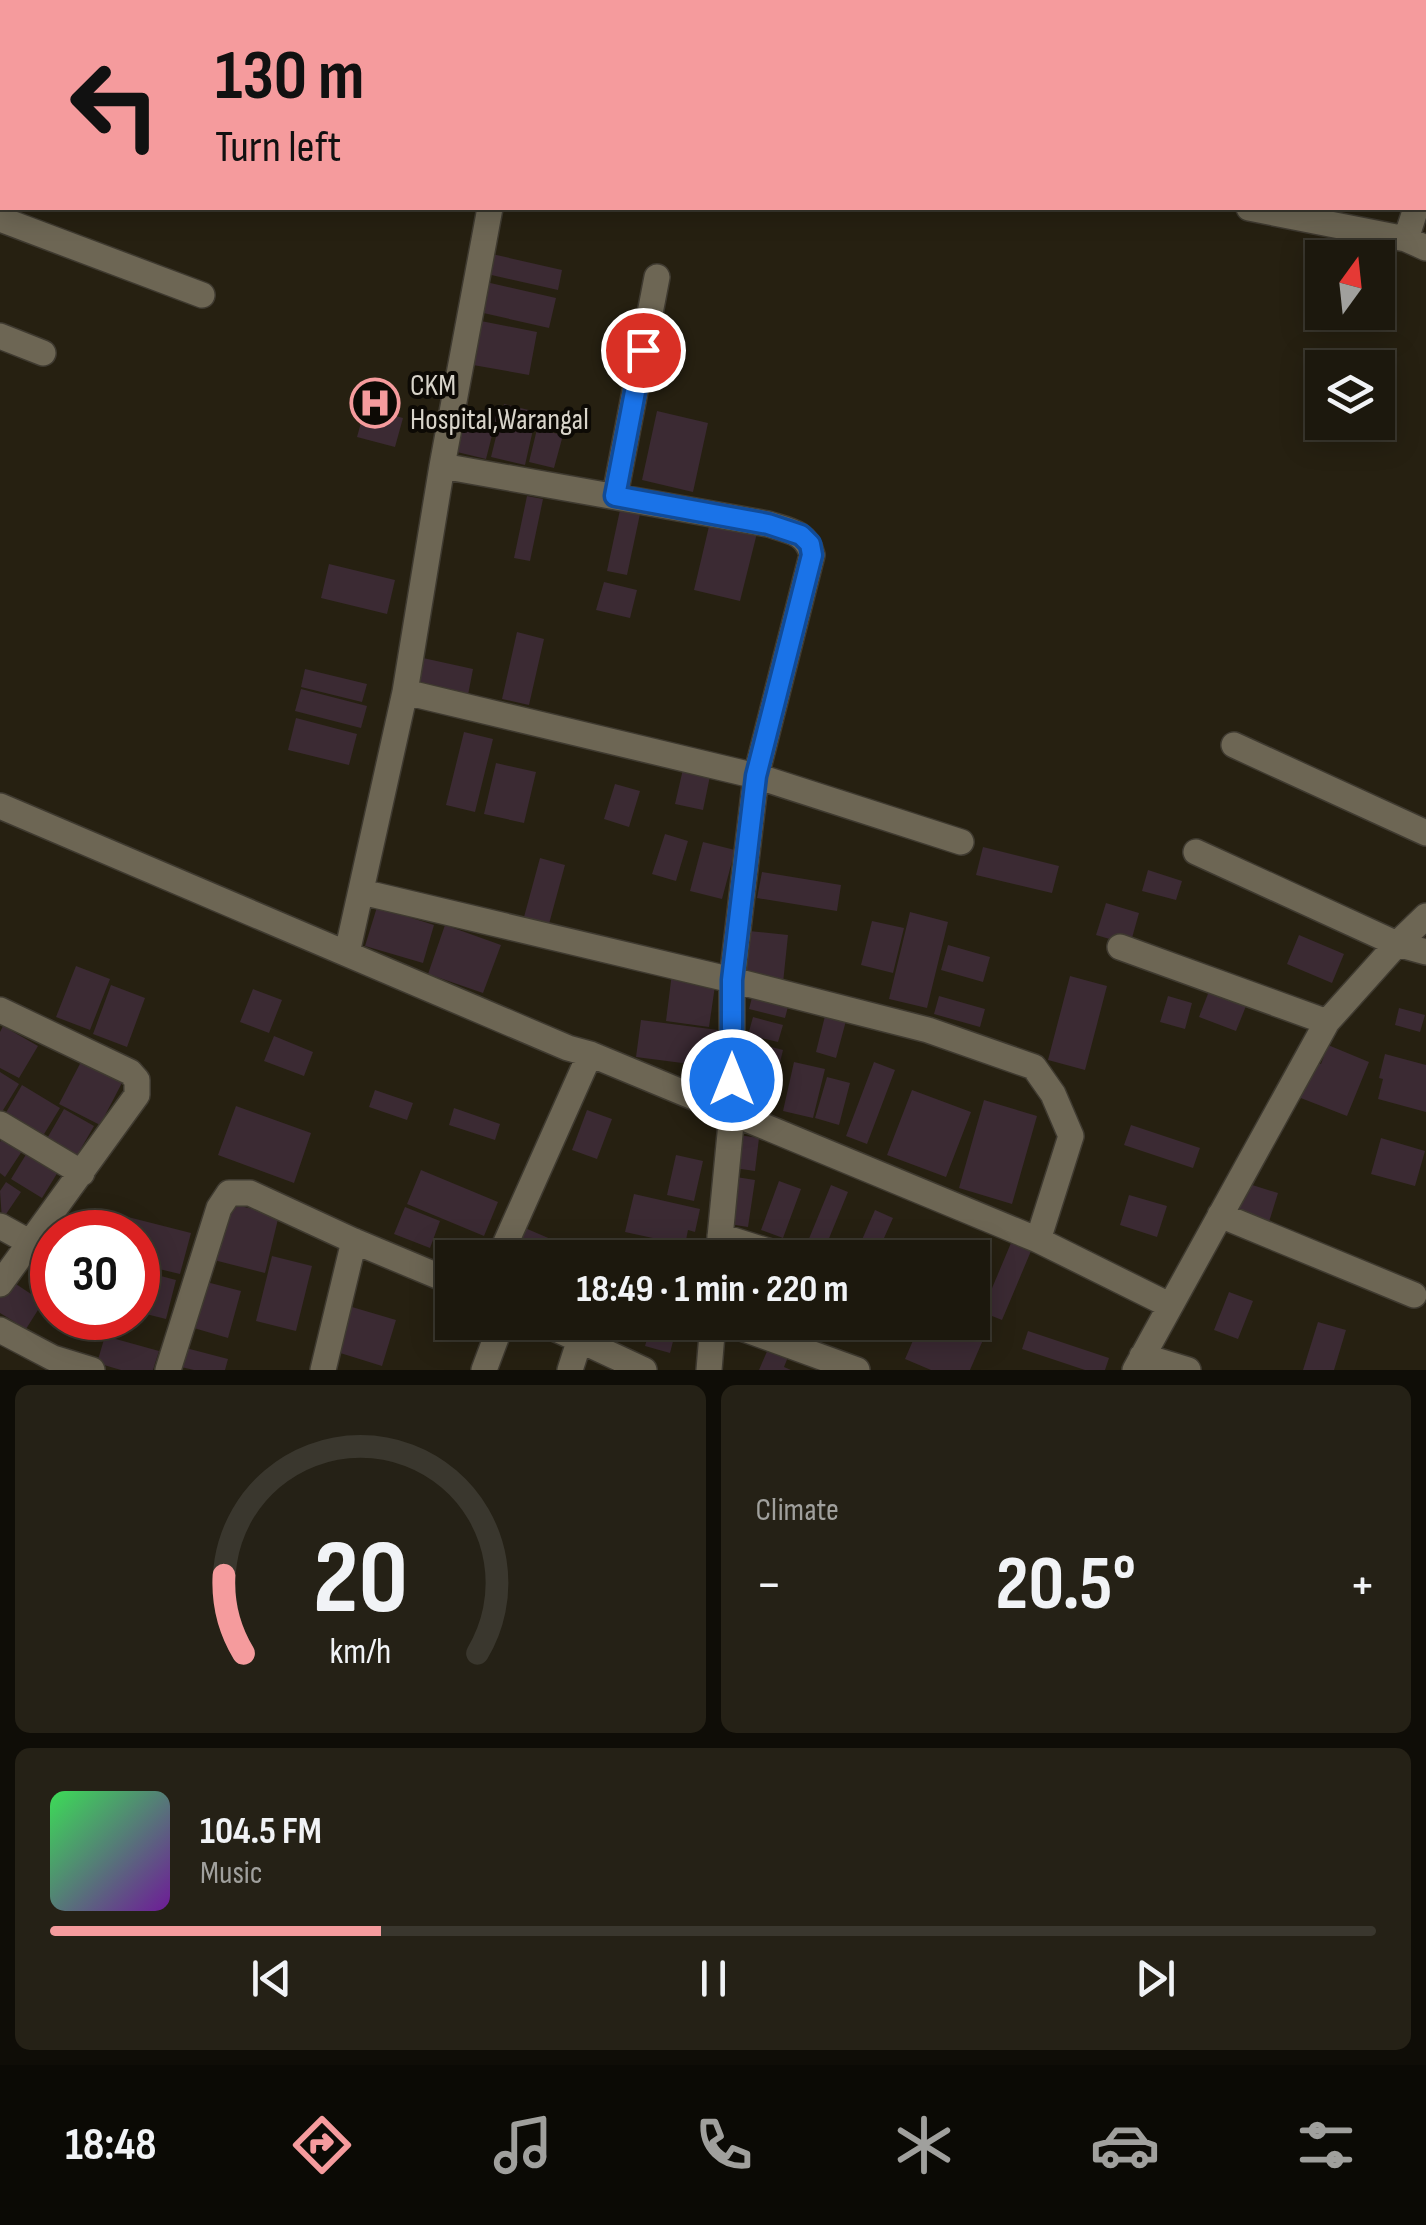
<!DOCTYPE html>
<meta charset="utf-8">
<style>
:root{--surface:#1c180d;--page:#252116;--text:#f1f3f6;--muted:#a0a09d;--line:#3a372e;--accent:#f59b9d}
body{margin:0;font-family:"Sofia Sans Condensed",sans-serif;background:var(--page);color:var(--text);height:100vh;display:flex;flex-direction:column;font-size:38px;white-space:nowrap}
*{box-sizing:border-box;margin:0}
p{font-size:32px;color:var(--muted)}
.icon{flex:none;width:55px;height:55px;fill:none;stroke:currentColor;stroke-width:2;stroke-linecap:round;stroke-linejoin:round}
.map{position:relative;height:1370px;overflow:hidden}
.panel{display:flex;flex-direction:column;gap:15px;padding:15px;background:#0f0d07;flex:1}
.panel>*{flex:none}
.banner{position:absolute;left:0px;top:0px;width:1428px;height:210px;box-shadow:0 5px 25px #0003,0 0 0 2px var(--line);background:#f59b9d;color:#111;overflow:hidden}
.needle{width:65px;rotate:15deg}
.tools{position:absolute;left:1305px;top:240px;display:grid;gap:20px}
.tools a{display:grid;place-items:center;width:90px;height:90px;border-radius:0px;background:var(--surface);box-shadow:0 5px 25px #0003,0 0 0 2px var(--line);font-size:50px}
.speed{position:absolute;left:30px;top:1210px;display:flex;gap:20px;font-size:50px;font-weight:700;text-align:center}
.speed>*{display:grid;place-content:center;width:130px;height:130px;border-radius:50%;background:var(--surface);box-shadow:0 5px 25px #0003,0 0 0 2px var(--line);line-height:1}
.speed .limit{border:15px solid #d22;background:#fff;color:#111}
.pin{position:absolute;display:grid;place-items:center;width:85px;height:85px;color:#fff;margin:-42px;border:5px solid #fff;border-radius:50%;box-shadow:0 2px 10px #0007}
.me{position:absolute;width:110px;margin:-55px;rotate:0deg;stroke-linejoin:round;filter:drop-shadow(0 0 8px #0008)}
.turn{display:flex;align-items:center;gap:35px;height:210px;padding:0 50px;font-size:45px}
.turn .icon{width:130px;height:130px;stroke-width:2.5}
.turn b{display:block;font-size:70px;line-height:85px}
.big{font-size:75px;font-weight:700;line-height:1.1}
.panel .card{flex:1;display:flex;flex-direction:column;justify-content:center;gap:15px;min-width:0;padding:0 35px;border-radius:15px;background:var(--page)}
.panel .dial{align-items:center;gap:0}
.dial svg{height:260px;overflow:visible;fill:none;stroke:var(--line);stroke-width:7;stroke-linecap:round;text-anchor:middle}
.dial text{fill:var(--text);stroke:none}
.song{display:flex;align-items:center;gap:30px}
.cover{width:120px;height:120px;border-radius:15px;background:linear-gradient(135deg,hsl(130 70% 55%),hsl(280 70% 35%))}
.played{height:10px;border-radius:5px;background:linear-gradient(90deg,var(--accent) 25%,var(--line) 25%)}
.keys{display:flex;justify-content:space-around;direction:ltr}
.heat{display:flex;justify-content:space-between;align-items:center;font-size:55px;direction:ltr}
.panel .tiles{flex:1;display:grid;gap:15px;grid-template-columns:1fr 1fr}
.card:last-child{grid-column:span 2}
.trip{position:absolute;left:435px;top:1240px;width:555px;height:100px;border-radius:0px;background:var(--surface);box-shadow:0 5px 25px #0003,0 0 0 2px var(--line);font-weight:700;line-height:100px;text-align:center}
.dock{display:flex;height:160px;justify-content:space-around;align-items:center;background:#0b0a05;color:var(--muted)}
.dock .icon{width:70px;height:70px}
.dock .on{color:var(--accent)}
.dock b{font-size:45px;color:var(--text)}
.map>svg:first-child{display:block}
.building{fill:#3b2a33}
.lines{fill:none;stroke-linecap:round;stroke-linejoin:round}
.minor-casing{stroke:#3f3a30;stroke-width:28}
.minor{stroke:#6d6654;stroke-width:25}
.route-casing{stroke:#114b97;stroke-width:25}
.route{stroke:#1a73e8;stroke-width:18}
.labels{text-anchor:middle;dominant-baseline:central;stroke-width:8;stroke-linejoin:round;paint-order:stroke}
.poi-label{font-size:30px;fill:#d8d4ca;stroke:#0d0a05;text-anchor:start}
</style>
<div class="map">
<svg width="1426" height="1370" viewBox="0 0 1426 1370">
<rect width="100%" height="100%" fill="#262011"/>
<path class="building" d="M492,254l70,16 -4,20 -71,-16z
M486,282l70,16 -7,30 -70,-16z
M481,321l56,11 -8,43 -56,-10z
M504,404l33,8 -12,53 -34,-8z
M365,408l38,10 -8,29 -38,-10z
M467,409l30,7 -11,43 -29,-7z
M657,411l51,12 -15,69 -51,-12z
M537,429l26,6 -9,33 -25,-6z
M527,496l16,3 -13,62 -16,-3z
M620,510l20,4 -13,61 -20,-4z
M710,522l47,11 -17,68 -46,-11z
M329,564l66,16 -8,34 -66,-16z
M604,582l33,8 -7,28 -34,-8z
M517,632l27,7 -15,66 -27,-6z
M423,658l50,11 -5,26 -50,-12z
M305,669l62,15 -5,18 -61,-15z
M301,689l66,17 -6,22 -66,-17z
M296,718l61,16 -8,31 -61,-15z
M464,732l29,7 -18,73 -29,-7z
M496,763l40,9 -12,51 -40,-9z
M683,769l27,7 -7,34 -28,-6z
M615,784l25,7 -11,36 -25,-8z
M665,834l23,7 -12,40 -24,-7z
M703,842l32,8 -13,49 -32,-8z
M983,847l76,19 -7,27 -76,-18z
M540,858l25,7 -16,59 -25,-7z
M1148,870l34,11 -6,19 -34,-9z
M762,872l79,13 -4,26 -80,-13z
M1106,903l33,10 -9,32 -34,-10z
M377,907l57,18 -11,38 -58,-17z
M910,912l38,10 -21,86 -38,-9z
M872,921l32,7 -11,45 -32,-8z
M445,925l56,20 -18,48 -55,-19z
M749,931l39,4 -5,48 -39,-4z
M1299,935l45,19 -12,29 -45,-19z
M948,945l42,12 -7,25 -42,-12z
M76,966l34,13 -20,51 -34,-13z
M672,973l44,6 -7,48 -43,-6z
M1070,976l37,10 -22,84 -37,-10z
M111,985l34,13 -18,49 -34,-13z
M1211,986l37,15 -12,30 -37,-14z
M253,989l29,11 -13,33 -29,-11z
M754,990l36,9 -5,19 -36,-9z
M939,996l46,13 -5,18 -46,-13z
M1168,996l24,7 -7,26 -25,-7z
M1399,1008l26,7 -5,17 -25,-7z
M826,1012l21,5 -11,41 -20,-6z
M753,1017l30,8 -5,17 -30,-7z
M641,1020l77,10 -5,37 -77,-10z
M3,1026l35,20 -19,32 -19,-10v-36z
M274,1036l39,16 -9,24 -40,-15z
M752,1042l31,8 -8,33 -32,-8z
M1328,1045l41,17 -22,54 -54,-21 14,-36 14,5z
M1385,1054l41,11v47l-48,-13 5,-20 -4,-1z
M83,1058l41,21 -24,46 -41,-21z
M794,1062l31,7 -12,49 -30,-7z
M874,1062l21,8 -28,74 -21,-8z
M0,1072l19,12 -19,31z
M827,1077l23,6 -11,42 -24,-7z
M22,1085l38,23 -19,31 -37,-23z
M375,1090l38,13 -6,17 -38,-13z
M912,1090l59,22 -25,65 -59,-22z
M984,1100l53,16 -25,88 -53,-16z
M236,1106l75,27 -17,50 -76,-28z
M454,1108l46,16 -5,16 -46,-15z
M64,1109l30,17 -19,33 -30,-17z
M587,1110l25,9 -15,40 -25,-9z
M1131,1125l69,23 -7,20 -69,-23z
M4,1135l20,13 -19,29 -5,-4v-31z
M739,1135l20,3 -4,33 -21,-3z
M1381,1138l44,13 -10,35 -44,-12z
M30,1148l31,19 -19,31 -31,-19z
M676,1155l27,6 -9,40 -27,-6z
M421,1170l77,32 -14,34 -77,-32z
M736,1177l19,3 -7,47 -19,-3z
M779,1181l22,8 -18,49 -22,-8z
M6,1182l15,10 -19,28 -2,-29z
M1246,1183l32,10 -9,29 -32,-10z
M831,1185l17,7 -25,61 -17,-7z
M634,1194l66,15 -5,23 -7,-2 -3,15 -60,-13z
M1129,1195l38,11 -10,31 -37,-12z
M223,1202l56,13 -14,58 -55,-14z
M405,1207l35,14 -10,27 -36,-14z
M875,1210l18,8 -18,40h-21z
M128,1217l63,16 -11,41 -42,-10v-32h-14z
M525,1228l28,12 -7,18h-34z
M912,1240l16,7 -4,11h-20z
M1011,1243l20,8 -29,69 -20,-8z
M272,1256l40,10 -16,65 -40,-10z
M138,1270l38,10 -10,39 -28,-7z
M10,1280l33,22 -17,27 -26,-16v-18z
M199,1280l42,11 -13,47 -41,-12z
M1229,1292l24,9 -15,38 -24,-9z
M352,1307l44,13 -14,46 -45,-14z
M607,1322h22l-4,13 -20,-7z
M652,1322h26l-8,31 -25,-7z
M828,1322h41l-6,20 -37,-11z
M921,1322h42l23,11 -16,37h-39l-26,-11z
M1318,1322l28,8 -12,40h-31z
M1028,1331l81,27 -4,12h-20l-63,-21z
M105,1336l54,15 -6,19h-32l-24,-7z
M182,1347l46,12 -3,11h-31l-17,-4z
M768,1349l20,8 -4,10 7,3h-32z"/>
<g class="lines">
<g class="minor-casing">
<path id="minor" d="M181,0l3,2
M612,0l4,2
M926,0l5,2
M894,2l1,-2
M1189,2l1,-2
M1425,178l1,-4
M1249,208l157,31 20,9
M0,219l202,76
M1406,239l10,-31
M0,336l43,17
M442,466l326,58c19,6 39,8 44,31l-56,221 205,66
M615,495l42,-218
M405,692l351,84 -24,204v133l-14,145
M1234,745l192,88
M0,806l568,242 22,6 448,186 131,65
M1196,852l201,92 29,8
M362,892l370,88 196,50 106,37 19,27 18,42 -33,104
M1120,947l207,75
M347,953l58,-261 37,-226 48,-258
M0,1010l130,62 7,8v15l-137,189
M0,1124l82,49
M1220,1215l194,80
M0,1226l29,16
M720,1236l70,22
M499,1258l91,-204
M541,1322l103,48
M725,1322l132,48
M0,1330l53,28 39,12
M1142,1356l46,14
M168,1370l51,-162 10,-15h21l104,48 98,41
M323,1370l31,-129
M484,1370l18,-48
M570,1370l9,-28
M709,1370l4,-48
M1135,1370l192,-348 70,-78 29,-28"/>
</g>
<use href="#minor" class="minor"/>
</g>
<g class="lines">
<g class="route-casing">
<path id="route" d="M643,350l-28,146 153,28 33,11 9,9 2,11 -56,221 -24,204v100"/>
</g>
<use href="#route" class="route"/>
</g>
<defs>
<g id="hospital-ring" transform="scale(2.5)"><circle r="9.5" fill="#0d0a05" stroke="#f59b9d" stroke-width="1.5"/><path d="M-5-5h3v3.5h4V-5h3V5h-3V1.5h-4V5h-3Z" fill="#f59b9d"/></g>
</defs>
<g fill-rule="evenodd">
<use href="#hospital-ring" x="375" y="403"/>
</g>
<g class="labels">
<g class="poi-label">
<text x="410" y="386">CKM<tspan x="410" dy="34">Hospital,Warangal</tspan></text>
</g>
</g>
</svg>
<div class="tools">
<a><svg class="needle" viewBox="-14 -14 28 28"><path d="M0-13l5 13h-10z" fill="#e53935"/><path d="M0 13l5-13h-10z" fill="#a0a09d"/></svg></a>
<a><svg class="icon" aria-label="layers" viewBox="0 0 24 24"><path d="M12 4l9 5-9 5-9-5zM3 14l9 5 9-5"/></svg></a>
</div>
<div class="speed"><div class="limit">30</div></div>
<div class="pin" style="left:643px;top:350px;background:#d93025"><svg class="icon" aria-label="arrive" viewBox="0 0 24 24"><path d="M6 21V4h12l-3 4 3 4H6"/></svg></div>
<svg class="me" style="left:732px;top:1080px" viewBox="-20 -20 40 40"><circle r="17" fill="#1a73e8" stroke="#fff" stroke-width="3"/><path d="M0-11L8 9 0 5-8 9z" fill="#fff"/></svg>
<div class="trip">18:49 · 1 min · 220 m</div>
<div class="banner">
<div class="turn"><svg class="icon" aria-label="left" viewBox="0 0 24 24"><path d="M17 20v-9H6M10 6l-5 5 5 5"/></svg><div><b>130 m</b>Turn left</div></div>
</div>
</div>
<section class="panel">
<div class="tiles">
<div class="card dial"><svg viewBox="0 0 100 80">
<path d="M14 69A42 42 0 1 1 86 69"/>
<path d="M14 69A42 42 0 0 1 8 45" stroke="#f59b9d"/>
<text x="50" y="56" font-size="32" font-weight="700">20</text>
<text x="50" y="72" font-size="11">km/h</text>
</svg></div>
<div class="card"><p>Climate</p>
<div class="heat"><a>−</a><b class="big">20.5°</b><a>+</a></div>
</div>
<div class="card">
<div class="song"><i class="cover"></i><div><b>104.5 FM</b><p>Music</p></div></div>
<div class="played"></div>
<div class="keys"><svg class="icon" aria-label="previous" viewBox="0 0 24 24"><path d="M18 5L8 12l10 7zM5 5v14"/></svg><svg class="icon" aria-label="pause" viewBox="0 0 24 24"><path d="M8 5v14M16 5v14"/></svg><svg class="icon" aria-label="next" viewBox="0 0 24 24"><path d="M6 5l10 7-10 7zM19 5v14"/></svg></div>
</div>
</div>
</section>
<nav class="dock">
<b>18:48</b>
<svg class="icon on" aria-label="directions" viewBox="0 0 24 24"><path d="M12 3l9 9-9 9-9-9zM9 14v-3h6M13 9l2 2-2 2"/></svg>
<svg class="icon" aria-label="music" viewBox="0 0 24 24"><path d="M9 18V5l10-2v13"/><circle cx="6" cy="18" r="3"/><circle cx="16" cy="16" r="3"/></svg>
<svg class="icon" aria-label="phone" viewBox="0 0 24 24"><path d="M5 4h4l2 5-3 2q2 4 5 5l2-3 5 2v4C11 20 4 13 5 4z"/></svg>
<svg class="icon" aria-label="climate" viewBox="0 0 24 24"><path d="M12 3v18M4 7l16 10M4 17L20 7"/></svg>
<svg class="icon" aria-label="car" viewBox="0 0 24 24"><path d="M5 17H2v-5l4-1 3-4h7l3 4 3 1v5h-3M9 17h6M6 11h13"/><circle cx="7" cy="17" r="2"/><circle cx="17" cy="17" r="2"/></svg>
<svg class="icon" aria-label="filters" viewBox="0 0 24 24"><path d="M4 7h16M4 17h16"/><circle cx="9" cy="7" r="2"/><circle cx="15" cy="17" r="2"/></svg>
</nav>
